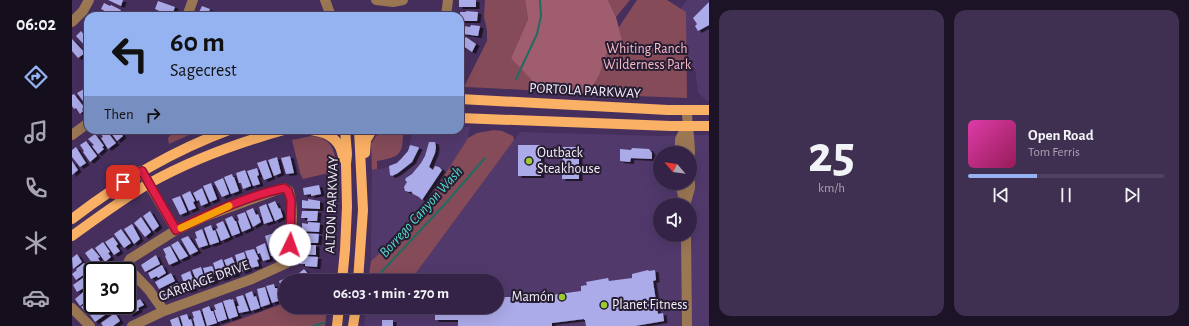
<!DOCTYPE html>
<meta charset="utf-8">
<style>
:root{--surface:#342346;--page:#3f2f51;--text:#f1f3f6;--muted:#a9a4b3;--line:#4e405f;--accent:#95b2f1}
body{margin:0;font-family:"Alegreya Sans",sans-serif;background:var(--page);color:var(--text);height:100vh;display:flex;flex-direction:column;font-size:15px;white-space:nowrap}
*{box-sizing:border-box;margin:0}
p{font-size:13px;color:var(--muted)}
.icon{flex:none;width:22px;height:22px;fill:none;stroke:currentColor;stroke-width:2;stroke-linecap:round;stroke-linejoin:round}
.map{position:relative;flex:1;overflow:hidden}
.side{display:flex;flex-direction:column;gap:10px;padding:10px;background:#1d1326;width:480px}
.side>*{flex:none}
.banner{position:absolute;left:12px;top:12px;width:380px;height:122px;border-radius:12px;box-shadow:0 4px 16px #0002,0 0 0 1px var(--line);background:#95b2f1;color:#111;overflow:hidden}
.needle{width:26px;rotate:298deg}
.buttons{position:absolute;left:581px;top:146px;display:grid;gap:8px}
.buttons a{display:grid;place-items:center;width:44px;height:44px;border-radius:50%;background:var(--surface);box-shadow:0 4px 16px #0002,0 0 0 1px var(--line);font-size:20px}
.speed{position:absolute;left:12px;top:262px;display:flex;gap:8px;font-size:20px;font-weight:700;text-align:center}
.speed>*{display:grid;place-content:center;width:52px;height:52px;border-radius:50%;background:var(--surface);box-shadow:0 4px 16px #0002,0 0 0 1px var(--line);line-height:1}
.speed .limit{border:2px solid #111;border-radius:6px;background:#fff;color:#111}
.pin{position:absolute;display:grid;place-items:center;width:34px;height:34px;color:#fff;margin:-17px;border-radius:8px;box-shadow:0 2px 6px #0006}
.me{position:absolute;width:44px;margin:-22px;rotate:3deg;stroke-linejoin:round;filter:drop-shadow(0 0 3px #0008)}
.turn{display:flex;align-items:center;gap:14px;height:84px;padding:0 20px;font-size:18px}
.turn .icon{width:52px;height:52px;stroke-width:2.5}
.turn b{display:block;font-size:28px;line-height:34px}
.then{display:flex;align-items:center;height:38px;padding:0 20px;background:#0003;gap:8px;font-size:15px}
.side .card{flex:1;display:flex;flex-direction:column;justify-content:center;gap:6px;min-width:0;padding:0 14px;border-radius:12px;background:var(--page)}
.side .dial{align-items:center;gap:0}
.dial b{font-size:52px;line-height:1}
.song{display:flex;align-items:center;gap:12px}
.cover{width:48px;height:48px;border-radius:6px;background:linear-gradient(135deg,hsl(320 70% 55%),hsl(330 70% 35%))}
.played{height:4px;border-radius:2px;background:linear-gradient(90deg,var(--accent) 35%,var(--line) 35%)}
.keys{display:flex;justify-content:space-around;direction:ltr}
.side .tiles{flex:1;display:grid;gap:10px;grid-template-columns:repeat(2,1fr)}
.trip{position:absolute;left:206px;top:274px;width:226px;height:40px;border-radius:20px;background:var(--surface);box-shadow:0 4px 16px #0002,0 0 0 1px var(--line);font-weight:700;line-height:40px;text-align:center}
main{display:flex;flex:1;min-height:0}
.menu{display:flex;flex-direction:column;width:72px;justify-content:space-around;align-items:center;background:#150e1c;color:var(--muted)}
.menu .icon{width:28px;height:28px}
.menu .on{color:var(--accent)}
.menu b{font-size:18px;color:var(--text)}
.map>svg:first-child{display:block}
.built{fill:#51396c;fill-rule:evenodd}
.green{fill:#854b59}
.forest{fill:#a05d6d}
.lines{fill:none;stroke-linecap:round;stroke-linejoin:round}
.stream{stroke:#236a62;stroke-width:2}
.building{fill:#acabe9;filter:url(#shadow)}
.minor{stroke:#9b7754;stroke-width:10}
.major{stroke:#fab065;stroke-width:10}
.route-casing{stroke:#92132f;stroke-width:10}
.route{stroke:#e11d48;stroke-width:7}
.slow{stroke:#f59e0b;stroke-width:7}
.poi-dot{fill:#9dca30;stroke:#271d32;stroke-width:1.5}
.labels{text-anchor:middle;dominant-baseline:central;stroke-width:4;stroke-linejoin:round;paint-order:stroke}
.park-label{font-size:14px;fill:#f8bbc8;stroke:#271d32}
.street-label{font-size:14px;fill:#f5f0fc;stroke:#271d32}
.poi-label{font-size:14px;fill:#f5f0fc;stroke:#271d32;text-anchor:start}
.water-label{font-size:15px;font-style:italic;fill:#51d8ca;stroke:#271d32}
</style>
<main>
<nav class="menu">
<b>06:02</b>
<svg class="icon on" aria-label="directions" viewBox="0 0 24 24"><path d="M12 3l9 9-9 9-9-9zM9 14v-3h6M13 9l2 2-2 2"/></svg>
<svg class="icon" aria-label="music" viewBox="0 0 24 24"><path d="M9 18V5l10-2v13"/><circle cx="6" cy="18" r="3"/><circle cx="16" cy="16" r="3"/></svg>
<svg class="icon" aria-label="phone" viewBox="0 0 24 24"><path d="M5 4h4l2 5-3 2q2 4 5 5l2-3 5 2v4C11 20 4 13 5 4z"/></svg>
<svg class="icon" aria-label="climate" viewBox="0 0 24 24"><path d="M12 3v18M4 7l16 10M4 17L20 7"/></svg>
<svg class="icon" aria-label="car" viewBox="0 0 24 24"><path d="M5 17H2v-5l4-1 3-4h7l3 4 3 1v5h-3M9 17h6M6 11h13"/><circle cx="7" cy="17" r="2"/><circle cx="17" cy="17" r="2"/></svg>
</nav>
<div class="map">
<svg width="637" height="326" viewBox="0 0 637 326">
<defs>
<filter id="shadow"><feDropShadow dx="3.5" dy="2" stdDeviation="0" flood-color="#0009"/></filter>
</defs>
<rect width="100%" height="100%" fill="#462f5d"/>
<path class="built" d="M615,0h22v100l-2,1 -9,-9 -3,-23 -19,-16v-38z
M388,127h10l-2,11 -44,69 -33,36 -20,18 1,-91 13,-2 9,-4 11,-8 4,-8 4,-18h47z
M448,132l138,4 51,-1v191h-345l2,-19h131v-26h-89l5,-4zM588,153h30v30h-30zM588,205h30v30h-30z"/>
<path class="green" d="M413,0h40l3,19 -17,39 98,-16 28,-42h30l19,12 1,86c-75,-2 -149,-8 -223,-11l23,-46v-11l-3,-13z
M536,0h22l-14,17z
M103,130h25l-31,14 -1,-6z
M309,130h32l-10,1c0,24 -3,26 -26,30v8l-5,1 -1,-27z
M422,130l8,1 11,5 1,4 -101,137 -5,4h-40l3,-20 20,-18 33,-36 44,-69 9,-5z
M239,136c21,2 24,13 25,32h-3v4l-30,7 -3,-6 -8,-33z
M213,303v4h42l-2,19h-104z"/>
<path class="forest" d="M453,0h83l8,17 6,24 -5,15 -10,-4 -8,23 -11,19 -46,-3 -31,-33 17,-39z"/>
<g class="lines">
<path class="stream" d="M444,79l21,-45 4,-18 -1,-16
M301,281l72,-77 40,-46
M241,326l11,-3"/>
</g>
<path class="building" d="M36,0h15l-2,6z
M387,0h17v7h-17z
M86,1l17,6 -3,8 -7,-4 -1,2 -9,-4z
M637,2v23l-11,6 -3,-5 2,-2 -4,-6z
M32,3l6,3 1,-1 10,5 -3,6h-4l-13,-7z
M130,6l8,3 -3,7h-10z
M334,11l10,1v4h-11z
M394,11l12,1 -1,9h-17v-9h6z
M399,25l9,1 -2,10 -15,-2 1,-8 6,1z
M9,31l4,5 1,-1 2,2v10l-1,1 -11,-12z
M390,36l3,2 1,-1 10,7 -4,8 -9,-6 -1,2 -2,-2v-8z
M0,39l13,14 -7,5 -6,-7z
M12,89l4,4v14l-3,-7 -2,1 -6,-8z
M2,94l10,13 -2,2 1,2 -3,3 -4,-6 -2,1 -2,-3v-11z
M29,130h5l10,13 -8,6 -7,-11 2,-1 -4,-6z
M40,130h7l4,6 -6,5 -6,-8 2,-2z
M23,134l9,12 -2,1 2,2 -6,5 -6,-8 2,-1 -6,-6z
M14,141l11,15 -7,6 -7,-10 1,-1 -4,-6z
M357,142h6l1,5 -1,6 -6,14 4,3 2,-4 4,1 3,3 -20,30 -3,-3 -6,-3 -2,-3 -1,1 -5,-1 -1,-4 3,-5 -2,-2 1,-2 6,-4 9,-11 4,-7z
M338,145l8,2 1,1 -7,14 -14,11 -6,3 -2,-1 -1,-9 8,-3 4,-4 7,-8z
M446,145h23v31h-23z
M4,147l10,16 -6,4 -8,-10v-7z
M491,147h16v32h-17z
M560,148l17,1 3,4v6l-21,-1 -1,4 -10,-1v-12l11,1z
M218,156l4,17 -8,1 -5,-16z
M205,157l4,16 -7,3 -6,-16z
M194,160l6,17 -8,3 -7,-17z
M0,161l6,9 -6,5z
M185,168l2,7 -2,1 3,8 -7,2 -6,-15z
M173,170l6,16 -8,3 -2,-6h-2l-3,-10z
M160,174l1,3h1l5,14 -8,3 -7,-17z
M151,178l6,16 -7,3 -8,-15z
M139,183l6,16 -7,3 -7,-16z
M247,185l2,9 -10,2v-2l-7,1 -1,-7z
M130,188l6,15 -7,3 -2,-6 -2,1 -4,-8z
M118,191l5,10 -2,1 3,6 -7,3 -7,-16z
M108,196l7,16 -7,3 -8,-16z
M236,199l12,2v8l-18,-1v-8l6,1z
M203,201l4,8 1,-1 3,9 -8,4 -7,-17z
M194,204l7,17 -9,3 -5,-17z
M181,208l3,7 2,-1 3,8 -8,5 -7,-16z
M78,211l9,15 -6,5 -10,-15z
M230,211h16l-1,10h-10l1,-3h-7z
M173,212l6,16 -9,4 -4,-11 1,-1 -2,-5z
M160,216l3,5h1l4,12 -8,3 -7,-17z
M69,217l10,15 -6,5 -11,-14z
M151,221l7,16 -9,4 -5,-12 2,-1 -2,-4z
M236,222l12,1 -1,9 -17,-1v-8l6,1z
M60,224l8,15 -6,5 -10,-15z
M139,225l2,6 2,-1 4,12 -9,3 -6,-17z
M49,229l10,14 -7,5 -10,-14z
M130,229l6,16 -9,3 -4,-9 2,-1 -2,-6z
M202,233l5,15 -2,1 2,5 -8,2 -6,-20z
M229,233l18,1 -1,9h-11v-2h-6z
M116,236l10,15 -8,4 -9,-16z
M41,237l5,7 -2,2 4,5 -6,4 -9,-13z
M106,241l10,15 -8,4 -9,-15z
M31,242l7,10 -2,1 3,4 -6,5 -10,-14z
M193,243l5,16 -7,2 -3,-8 -2,1 -2,-7z
M236,245h8v10l-16,-1v-7h8z
M98,246l8,15 -9,4 -4,-9 1,-1 -3,-6z
M20,248l8,9 -2,1 3,5 -6,4 -10,-14z
M182,249l5,10 -2,1 2,6 -8,2 -6,-17z
M172,252l5,17 -7,3 -2,-6h-2l-3,-11z
M5,254l5,8 -9,7 -1,-11z
M84,255l4,9 -15,8 -4,-7z
M229,256l17,1 -1,10 -12,-1v-2h-5z
M160,257l5,10 -2,1 2,6 -7,2 -6,-16z
M150,259l6,18 -7,2 -3,-6 -1,1 -4,-11z
M12,263l7,7 -15,10 -4,-6 5,-4 -1,-1z
M90,265l4,8 -8,5 -1,-2 -6,3 -3,-6z
M140,266l3,7 -2,1 2,7 -7,3 -5,-16z
M129,267l5,17 -7,3 -7,-17z
M232,269l5,6 1,-1 5,6 -12,1 -5,-7z
M576,270l1,1 6,-1 1,10 -3,1 5,33 5,-1 1,8 -29,5h-49l-1,-6h-1v-1l-32,4v3h-94v-6h-23v-13h62v-8h1v-2h36v3h18v-5l29,-4v-5l6,-1 -1,-3 22,-4 1,3 23,-3v-4z
M118,271l4,11 -2,1 2,6 -7,2 -6,-16z
M99,273l4,8 -16,8 -4,-7z
M223,274l2,7h-8l-1,-4z
M15,275l5,8 -15,9 -4,-7z
M214,278l1,3h-2v14l-3,1 -3,-9h2l-2,-6z
M105,283l4,8 -16,7 -3,-7z
M202,284l1,4h2l4,12 -9,3 -6,-17z
M57,287l4,6 -4,4 1,1 -3,2v-12z
M193,287l5,17 -9,3 -4,-18z
M16,288l5,5v3l-13,10 -5,-7z
M180,291l2,6 2,-1 4,12 -9,3 -6,-17z
M171,295l6,16 -10,2 -2,-7h2l-3,-9z
M21,299v6h7l-14,8 -5,-6z
M68,299l4,6 -6,3 1,2 -9,5 -5,-8z
M159,299v1l2,-1 5,17 -9,3 -6,-18z
M150,302l5,17 -9,3 -4,-12h2l-2,-5z
M32,305l5,7 -14,10 -5,-7z
M137,306l2,5h2l4,12 -10,3 -5,-17z
M128,310l5,16h-10l-2,-8h1l-2,-6z
M43,313l5,8 -7,5h-10l-2,-3z
M115,314l2,6 2,-1 2,7h-10l-3,-10z
M106,317l3,9h-9l-2,-6z
M310,320h11v6h-11z"/>
<g class="lines">
<path class="minor" d="M253,0l6,16
M304,0l17,2 10,-2
M115,16l6,-16
M374,16l2,-16
M0,22l11,-11 6,-11
M615,111c0,14 3,28 3,42
M0,135l16,-12
M608,153v-14l7,-13
M69,171l35,59
M608,183l5,21
M613,205l5,-17v-5
M614,235l1,91
M0,308l18,18
M60,326l32,-15 88,-32 35,-16 2,-3c1,-22 6,-48 0,-69l-5,-3 -10,3 -68,25 -30,14 -46,29 -3,6 2,4 20,21 15,21"/>
<path class="major" d="M388,99l208,11h41
M388,118l211,8h38
M239,130c12,2 23,5 29,17 2,4 2,8 4,12
M293,153l1,-13 6,-10
M0,219c48,-37 100,-68 157,-89
M0,236c25,-18 49,-36 76,-52 43,-24 89,-41 136,-54
M270,281l3,-31 2,-43 -1,-43 1,-10 -2,-24
M286,281l5,-71 -4,-80
M265,326l2,-19
M281,326l3,-19"/>
</g>
<g class="lines">
<g class="route-casing">
<path id="route" d="M51,182l19,-11 34,59c35,-17 71,-34 108,-42l4,3 3,9 -1,45"/>
</g>
<use href="#route" class="route"/>
<path class="slow" d="M109,228l48,-22"/>
</g>
<g class="poi-dot">
<circle cx="457" cy="161" r="4"/>
<circle cx="490" cy="297" r="4"/>
<circle cx="532" cy="305" r="4"/>
</g>
<g class="labels">
<g class="park-label">
<text x="575" y="49">Whiting Ranch<tspan x="575" dy="16">Wilderness Park</tspan></text>
</g>
<g class="street-label">
<text transform="translate(513 91) rotate(3)">PORTOLA PARKWAY</text>
<text transform="translate(260 205) rotate(-88)">ALTON PARKWAY</text>
<text transform="translate(132 281) rotate(-20)">CARRIAGE DRIVE</text>
</g>
<g class="poi-label">
<text x="465" y="153">Outback<tspan x="465" dy="16">Steakhouse</tspan></text>
<text x="482" y="297" text-anchor="end">Mamón</text>
<text x="540" y="305">Planet Fitness</text>
</g>
<g class="water-label">
<text transform="translate(349 212) rotate(-48)">Borrego Canyon Wash</text>
</g>
</g>
</svg>
<div class="buttons">
<a><svg class="needle" viewBox="-14 -14 28 28"><path d="M0-13l5 13h-10z" fill="#e53935"/><path d="M0 13l5-13h-10z" fill="#a9a4b3"/></svg></a>
<a><svg class="icon" aria-label="sound" viewBox="0 0 24 24"><path d="M4 9h4l5-4v14l-5-4H4zM17 9q2 3 0 6"/></svg></a>
</div>
<div class="speed"><div class="limit">30</div></div>
<div class="pin" style="left:51px;top:182px;background:#d93025"><svg class="icon" aria-label="arrive" viewBox="0 0 24 24"><path d="M6 21V4h12l-3 4 3 4H6"/></svg></div>
<svg class="me" style="left:218px;top:245px" viewBox="-20 -20 40 40"><circle r="19" fill="#fff"/><path d="M0-13L10 11 0 6-10 11z" fill="#e11d48"/></svg>
<div class="trip">06:03 · 1 min · 270 m</div>
<div class="banner">
<div class="turn"><svg class="icon" aria-label="left" viewBox="0 0 24 24"><path d="M17 20v-9H6M10 6l-5 5 5 5"/></svg><div><b>60 m</b>Sagecrest</div></div>
<div class="then">Then<svg class="icon" aria-label="right" viewBox="0 0 24 24"><path d="M7 20v-9h11M14 6l5 5-5 5"/></svg></div>
</div>
</div>
<section class="side">
<div class="tiles">
<div class="card dial"><b>25</b><p>km/h</p></div>
<div class="card">
<div class="song"><i class="cover"></i><div><b>Open Road</b><p>Tom Ferris</p></div></div>
<div class="played"></div>
<div class="keys"><svg class="icon" aria-label="previous" viewBox="0 0 24 24"><path d="M18 5L8 12l10 7zM5 5v14"/></svg><svg class="icon" aria-label="pause" viewBox="0 0 24 24"><path d="M8 5v14M16 5v14"/></svg><svg class="icon" aria-label="next" viewBox="0 0 24 24"><path d="M6 5l10 7-10 7zM19 5v14"/></svg></div>
</div>
</div>
</section>
</main>
